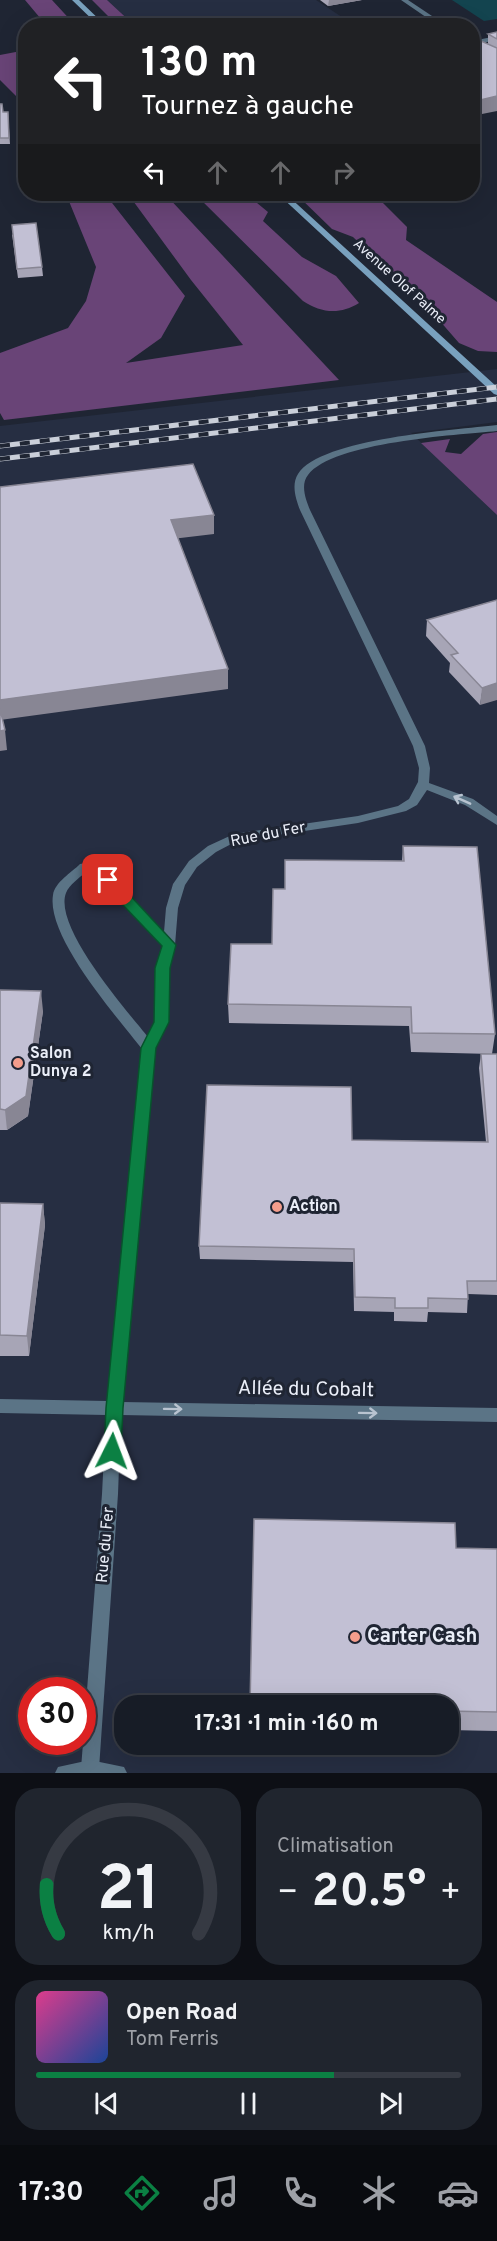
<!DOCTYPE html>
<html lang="fr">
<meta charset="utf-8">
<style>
:root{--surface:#171c26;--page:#20252e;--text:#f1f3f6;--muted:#9ea1a7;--line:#363a43;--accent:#0b8043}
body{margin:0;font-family:Overpass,sans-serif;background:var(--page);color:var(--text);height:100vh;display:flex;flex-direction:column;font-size:22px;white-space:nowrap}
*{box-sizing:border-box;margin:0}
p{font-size:20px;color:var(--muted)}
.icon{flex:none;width:33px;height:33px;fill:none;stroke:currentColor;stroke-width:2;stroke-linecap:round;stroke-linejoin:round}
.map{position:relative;height:1773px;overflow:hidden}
.side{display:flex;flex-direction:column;gap:15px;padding:15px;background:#0d0f15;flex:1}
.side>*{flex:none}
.banner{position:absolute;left:18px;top:18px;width:462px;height:183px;border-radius:24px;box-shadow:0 6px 24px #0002,0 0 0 2px var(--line);background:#202124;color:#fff;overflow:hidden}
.speed{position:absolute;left:18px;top:1677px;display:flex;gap:12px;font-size:30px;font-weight:700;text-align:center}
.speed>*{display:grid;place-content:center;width:78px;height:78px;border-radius:50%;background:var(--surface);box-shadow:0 6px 24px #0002,0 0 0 2px var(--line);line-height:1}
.speed .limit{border:9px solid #d22;background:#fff;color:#111}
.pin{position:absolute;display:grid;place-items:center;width:51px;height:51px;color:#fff;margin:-26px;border-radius:12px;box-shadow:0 3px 9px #0006}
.me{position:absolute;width:66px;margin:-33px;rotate:3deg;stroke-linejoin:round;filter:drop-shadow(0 0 4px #0008)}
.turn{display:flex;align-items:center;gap:21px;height:126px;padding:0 24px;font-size:27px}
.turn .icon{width:78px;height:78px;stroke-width:2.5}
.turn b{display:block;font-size:42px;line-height:51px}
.lanes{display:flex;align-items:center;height:57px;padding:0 24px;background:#0003;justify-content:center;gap:30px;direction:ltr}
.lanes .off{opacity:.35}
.big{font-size:45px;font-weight:700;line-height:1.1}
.side .card{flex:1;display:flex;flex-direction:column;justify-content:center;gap:9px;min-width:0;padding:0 21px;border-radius:24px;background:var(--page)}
.side .dial{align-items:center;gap:0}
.dial svg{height:156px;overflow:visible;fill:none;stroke:var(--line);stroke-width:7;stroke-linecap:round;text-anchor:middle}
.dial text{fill:var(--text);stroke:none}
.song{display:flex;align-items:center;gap:18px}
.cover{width:72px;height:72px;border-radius:9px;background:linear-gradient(135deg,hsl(330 70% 55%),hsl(220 70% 35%))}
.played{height:6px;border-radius:3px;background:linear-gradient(90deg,var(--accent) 70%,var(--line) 70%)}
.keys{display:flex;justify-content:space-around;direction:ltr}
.heat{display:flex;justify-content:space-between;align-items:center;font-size:33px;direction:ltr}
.side .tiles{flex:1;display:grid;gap:15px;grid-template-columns:1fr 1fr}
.card:last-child{grid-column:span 2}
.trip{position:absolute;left:114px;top:1695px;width:345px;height:60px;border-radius:24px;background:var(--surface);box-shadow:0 6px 24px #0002,0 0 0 2px var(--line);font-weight:700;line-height:60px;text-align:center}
.tabs{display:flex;height:96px;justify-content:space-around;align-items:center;background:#090b0f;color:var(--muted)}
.tabs .icon{width:42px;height:42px}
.tabs .on{color:var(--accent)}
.tabs b{font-size:27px;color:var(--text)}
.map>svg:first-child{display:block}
.built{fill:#262e42;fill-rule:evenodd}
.forest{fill:#694477}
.water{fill:#13444f}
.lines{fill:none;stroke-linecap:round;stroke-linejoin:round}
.minor{fill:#5b7486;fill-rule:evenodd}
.tertiary{fill:#5b7486;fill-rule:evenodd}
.secondary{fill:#79a1be;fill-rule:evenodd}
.rail-casing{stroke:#cacfd9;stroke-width:5}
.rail{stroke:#1f2533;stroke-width:4;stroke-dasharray:10;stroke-linecap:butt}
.wall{fill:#a7a5b6}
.shaded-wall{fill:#888694}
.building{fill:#c2c0d4;stroke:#888694;stroke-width:1.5}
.oneway{stroke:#b8c3d0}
.route{fill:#0b8043;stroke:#07532c;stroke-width:1.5}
.poi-dot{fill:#f49d8c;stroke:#1f2533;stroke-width:2}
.labels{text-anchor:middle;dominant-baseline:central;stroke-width:6;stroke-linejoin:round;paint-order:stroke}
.far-street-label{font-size:14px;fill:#eaeef8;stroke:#1f2533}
.street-label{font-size:16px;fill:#eaeef8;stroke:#1f2533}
.poi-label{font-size:16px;font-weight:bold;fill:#eaeef8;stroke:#1f2533;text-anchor:start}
.near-street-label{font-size:20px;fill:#eaeef8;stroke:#1f2533}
.near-poi-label{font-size:20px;font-weight:bold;fill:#eaeef8;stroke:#1f2533;text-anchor:start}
</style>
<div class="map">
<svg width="497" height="1773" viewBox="0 0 497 1773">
<rect width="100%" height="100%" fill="#1f2533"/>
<path class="built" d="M107,0h209l38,25h-220z
M497,369v53l-86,11 86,82v1258h-497v-1347zM32,1690h50v52h-50zM124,1706h324v38h-324z"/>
<path class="forest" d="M25,0h27l23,25h-29z
M92,0h15l27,25h-17z
M21,51l4,8v46l-25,-25v-25z
M66,194h39l80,102 -24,42 -35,25 117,-18 -52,-65 -63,-86h37l174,186 -335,40 -4,-7v-60l68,-25 18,-27 10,-34z
M195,194h51l22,18 -5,9 39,36 34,19 23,27c-19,12 -38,10 -56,-2z
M296,194h72l15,9 24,24 -1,13 91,62v50l-19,-1 -19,-8 -27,-31 -79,-75 -21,-8z
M497,432v83l-76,-72 29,-4 -5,13 16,2 22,-20z"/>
<path class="water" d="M452,0h45v19l-13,2z"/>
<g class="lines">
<path class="minor" d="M401,0h7l39,26h-8z
M497,36v4l-25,5v-4z
M497,425v6c-41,4 -164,11 -189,44 -8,10 -2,25 2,35l115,236 5,22 -1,15 44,16 24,17v9l-32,-20 -38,-15 -10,15 -11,6 -48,12 -121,18 -21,11 -19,15 -12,18 -7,23 -3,37 -6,22 -1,55 -12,26 -34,354 375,6v14l-376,-7 -3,79 -19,275 -2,4h-14l-2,-4 21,-275 4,-79 -106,-2v-14l107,2 35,-352c-25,-32 -96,-112 -89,-154 2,-13 18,-22 27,-31 22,-5 69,52 84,68l2,-24 7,-24 16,-23 19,-15 26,-12 124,-18 40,-10 11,-7 9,-17 1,-14 -6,-22 -113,-236c-4,-11 -9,-25 -2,-36 23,-36 157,-44 199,-49zM85,873l19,11 59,62 -6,21 -1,55 -8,15c-21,-26 -95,-110 -82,-144 3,-8 13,-15 19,-20z"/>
<path class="tertiary" d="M90,1760l34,7 3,6h-72l3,-6z"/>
<path class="secondary" d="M72,0h7l27,26h-7z
M278,194h8l211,193v8l-3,-1z"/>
<g class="rail-casing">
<path id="rail" d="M0,446l497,-59
M0,459l497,-60"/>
</g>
<use href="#rail" class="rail"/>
</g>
<path class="wall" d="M320,0h42l-34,6z
M497,32v79l-9,-67v-10z
M0,104l3,8h5l2,32h-10z
M12,234l30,33 1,9 -25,2z
M497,600l-17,105 -31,-33 1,-9 -24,-27 1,-16z
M403,846l92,188 -3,20 -81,-2 -2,-26 -180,-3 -1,-19 44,-60 13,-55 117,-28z
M0,990l43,21 -15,105 -21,14h-7z
M481,1054h16v241l-29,-1 -1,19 -39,-1 -1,10 -33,-1v-9l-40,-1 -1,-49 -153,-3 -1,-13 153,-106 134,2 -7,-74z
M0,1203l43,1 2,21 -16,131h-29z
M456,1548l41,1v182l-49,-1v-24z"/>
<path class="shaded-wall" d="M329,0h33l-34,6z
M497,96v15l-25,5v-14z
M214,515v19l-42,5 -1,-19z
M228,669v20l-228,31v-20z
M497,683v17l-17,5 2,-17z
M5,730l2,20 -7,1v-20z
M41,991l2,20 -15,105 -21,14 -2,-20z
M43,1204l2,21 -16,131 -2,-20z"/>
<path class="building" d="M497,32v7l-9,-5z
M472,37l25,11v48l-25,6z
M0,104h2l1,8h5l1,26h-9z
M36,223l6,44 -25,2 -5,-44z
M193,464l21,51 -43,5 57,149 -228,31v-213z
M497,600v83l-15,5 -31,-33 7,-2 -31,-33z
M0,709l5,21 -5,1z
M403,846l74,1 18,187 -83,-1 -1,-26 -183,-3 3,-60h41l1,-55h12v-29l119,1z
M0,990l41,1 -15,105 -21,14 -5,-1z
M481,1054h16v227h-30l1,18 -40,-1v10h-33v-10l-40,-1 -1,-48 -155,-3 8,-161 144,2 1,53 136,2z
M0,1203l43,1 -16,132 -27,-1z
M254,1519l201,4 1,25 41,1v163l-49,-1v-5h-198z"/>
<defs><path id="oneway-shaft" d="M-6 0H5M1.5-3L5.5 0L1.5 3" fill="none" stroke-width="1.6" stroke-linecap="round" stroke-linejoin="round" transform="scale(1.5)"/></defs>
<g class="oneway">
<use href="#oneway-shaft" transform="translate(462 800) rotate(-156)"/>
<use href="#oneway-shaft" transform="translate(173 1409) rotate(1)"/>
<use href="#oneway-shaft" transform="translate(368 1413) rotate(1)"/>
</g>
<path class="route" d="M108,876l5,1 63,68 -6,23 -1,54 -13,26 -33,360 -2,43 -2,6 -7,2 -6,-2 -2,-6 2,-43 35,-360 13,-26 1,-54 7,-22 -59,-62 -2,-4z"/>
<g class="poi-dot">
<circle cx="18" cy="1063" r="6"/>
<circle cx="277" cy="1207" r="6"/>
<circle cx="355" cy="1637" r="6"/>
</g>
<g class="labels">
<g class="far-street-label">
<text transform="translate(399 282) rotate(42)">Avenue Olof Palme</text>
</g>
<g class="street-label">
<text transform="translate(268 835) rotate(-11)">Rue du Fer</text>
<text transform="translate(106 1545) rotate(-85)">Rue du Fer</text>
</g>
<g class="poi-label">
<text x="30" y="1054">Salon<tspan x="30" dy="18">Dunya 2</tspan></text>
<text x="289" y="1207">Action</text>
</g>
<g class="near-street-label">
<text transform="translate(306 1390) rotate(1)">Allée du Cobalt</text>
</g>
<g class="near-poi-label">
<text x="367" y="1637">Carter Cash</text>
</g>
</g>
</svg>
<div class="speed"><div class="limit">30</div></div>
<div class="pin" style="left:108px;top:880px;background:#d93025"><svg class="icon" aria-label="arrive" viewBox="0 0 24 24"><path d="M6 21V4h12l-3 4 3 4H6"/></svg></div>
<svg class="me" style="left:112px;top:1451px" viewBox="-20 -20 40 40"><path d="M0-17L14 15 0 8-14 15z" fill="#0b8043" stroke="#fff" stroke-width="4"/></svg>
<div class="trip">17:31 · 1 min · 160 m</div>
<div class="banner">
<div class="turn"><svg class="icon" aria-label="left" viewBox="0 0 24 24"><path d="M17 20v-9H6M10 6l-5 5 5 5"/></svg><div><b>130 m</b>Tournez à gauche</div></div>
<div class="lanes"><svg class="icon" aria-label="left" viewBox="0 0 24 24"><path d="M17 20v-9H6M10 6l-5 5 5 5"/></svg><svg class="icon off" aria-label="ahead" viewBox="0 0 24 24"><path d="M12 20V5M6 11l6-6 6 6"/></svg><svg class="icon off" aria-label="ahead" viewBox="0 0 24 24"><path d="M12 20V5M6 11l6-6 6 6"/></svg><svg class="icon off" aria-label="right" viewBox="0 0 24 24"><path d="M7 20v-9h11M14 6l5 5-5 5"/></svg></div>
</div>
</div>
<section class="side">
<div class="tiles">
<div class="card dial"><svg viewBox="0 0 100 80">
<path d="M14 69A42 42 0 1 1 86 69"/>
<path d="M14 69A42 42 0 0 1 8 44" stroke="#0b8043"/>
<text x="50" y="56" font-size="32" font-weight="700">21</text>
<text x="50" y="72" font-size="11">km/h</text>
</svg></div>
<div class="card"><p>Climatisation</p>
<div class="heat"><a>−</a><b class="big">20.5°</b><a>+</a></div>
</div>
<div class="card">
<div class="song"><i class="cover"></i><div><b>Open Road</b><p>Tom Ferris</p></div></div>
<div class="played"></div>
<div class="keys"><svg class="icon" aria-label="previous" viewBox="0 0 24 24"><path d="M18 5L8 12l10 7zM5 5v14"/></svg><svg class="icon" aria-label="pause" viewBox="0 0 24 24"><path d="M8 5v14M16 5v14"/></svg><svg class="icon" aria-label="next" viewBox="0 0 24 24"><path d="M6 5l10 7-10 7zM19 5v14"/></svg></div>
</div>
</div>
</section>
<nav class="tabs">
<b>17:30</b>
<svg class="icon on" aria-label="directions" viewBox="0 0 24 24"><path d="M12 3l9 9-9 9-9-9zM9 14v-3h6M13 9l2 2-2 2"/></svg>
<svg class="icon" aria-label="music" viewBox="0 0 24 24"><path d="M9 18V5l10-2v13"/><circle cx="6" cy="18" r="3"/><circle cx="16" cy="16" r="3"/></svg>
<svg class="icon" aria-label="phone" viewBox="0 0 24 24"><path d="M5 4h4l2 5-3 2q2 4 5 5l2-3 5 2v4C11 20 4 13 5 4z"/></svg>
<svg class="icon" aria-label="climate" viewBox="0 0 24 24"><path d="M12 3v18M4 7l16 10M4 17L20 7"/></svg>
<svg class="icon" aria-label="car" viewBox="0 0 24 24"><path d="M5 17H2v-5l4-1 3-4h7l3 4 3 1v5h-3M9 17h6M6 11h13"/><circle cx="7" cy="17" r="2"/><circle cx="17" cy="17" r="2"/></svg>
</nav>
